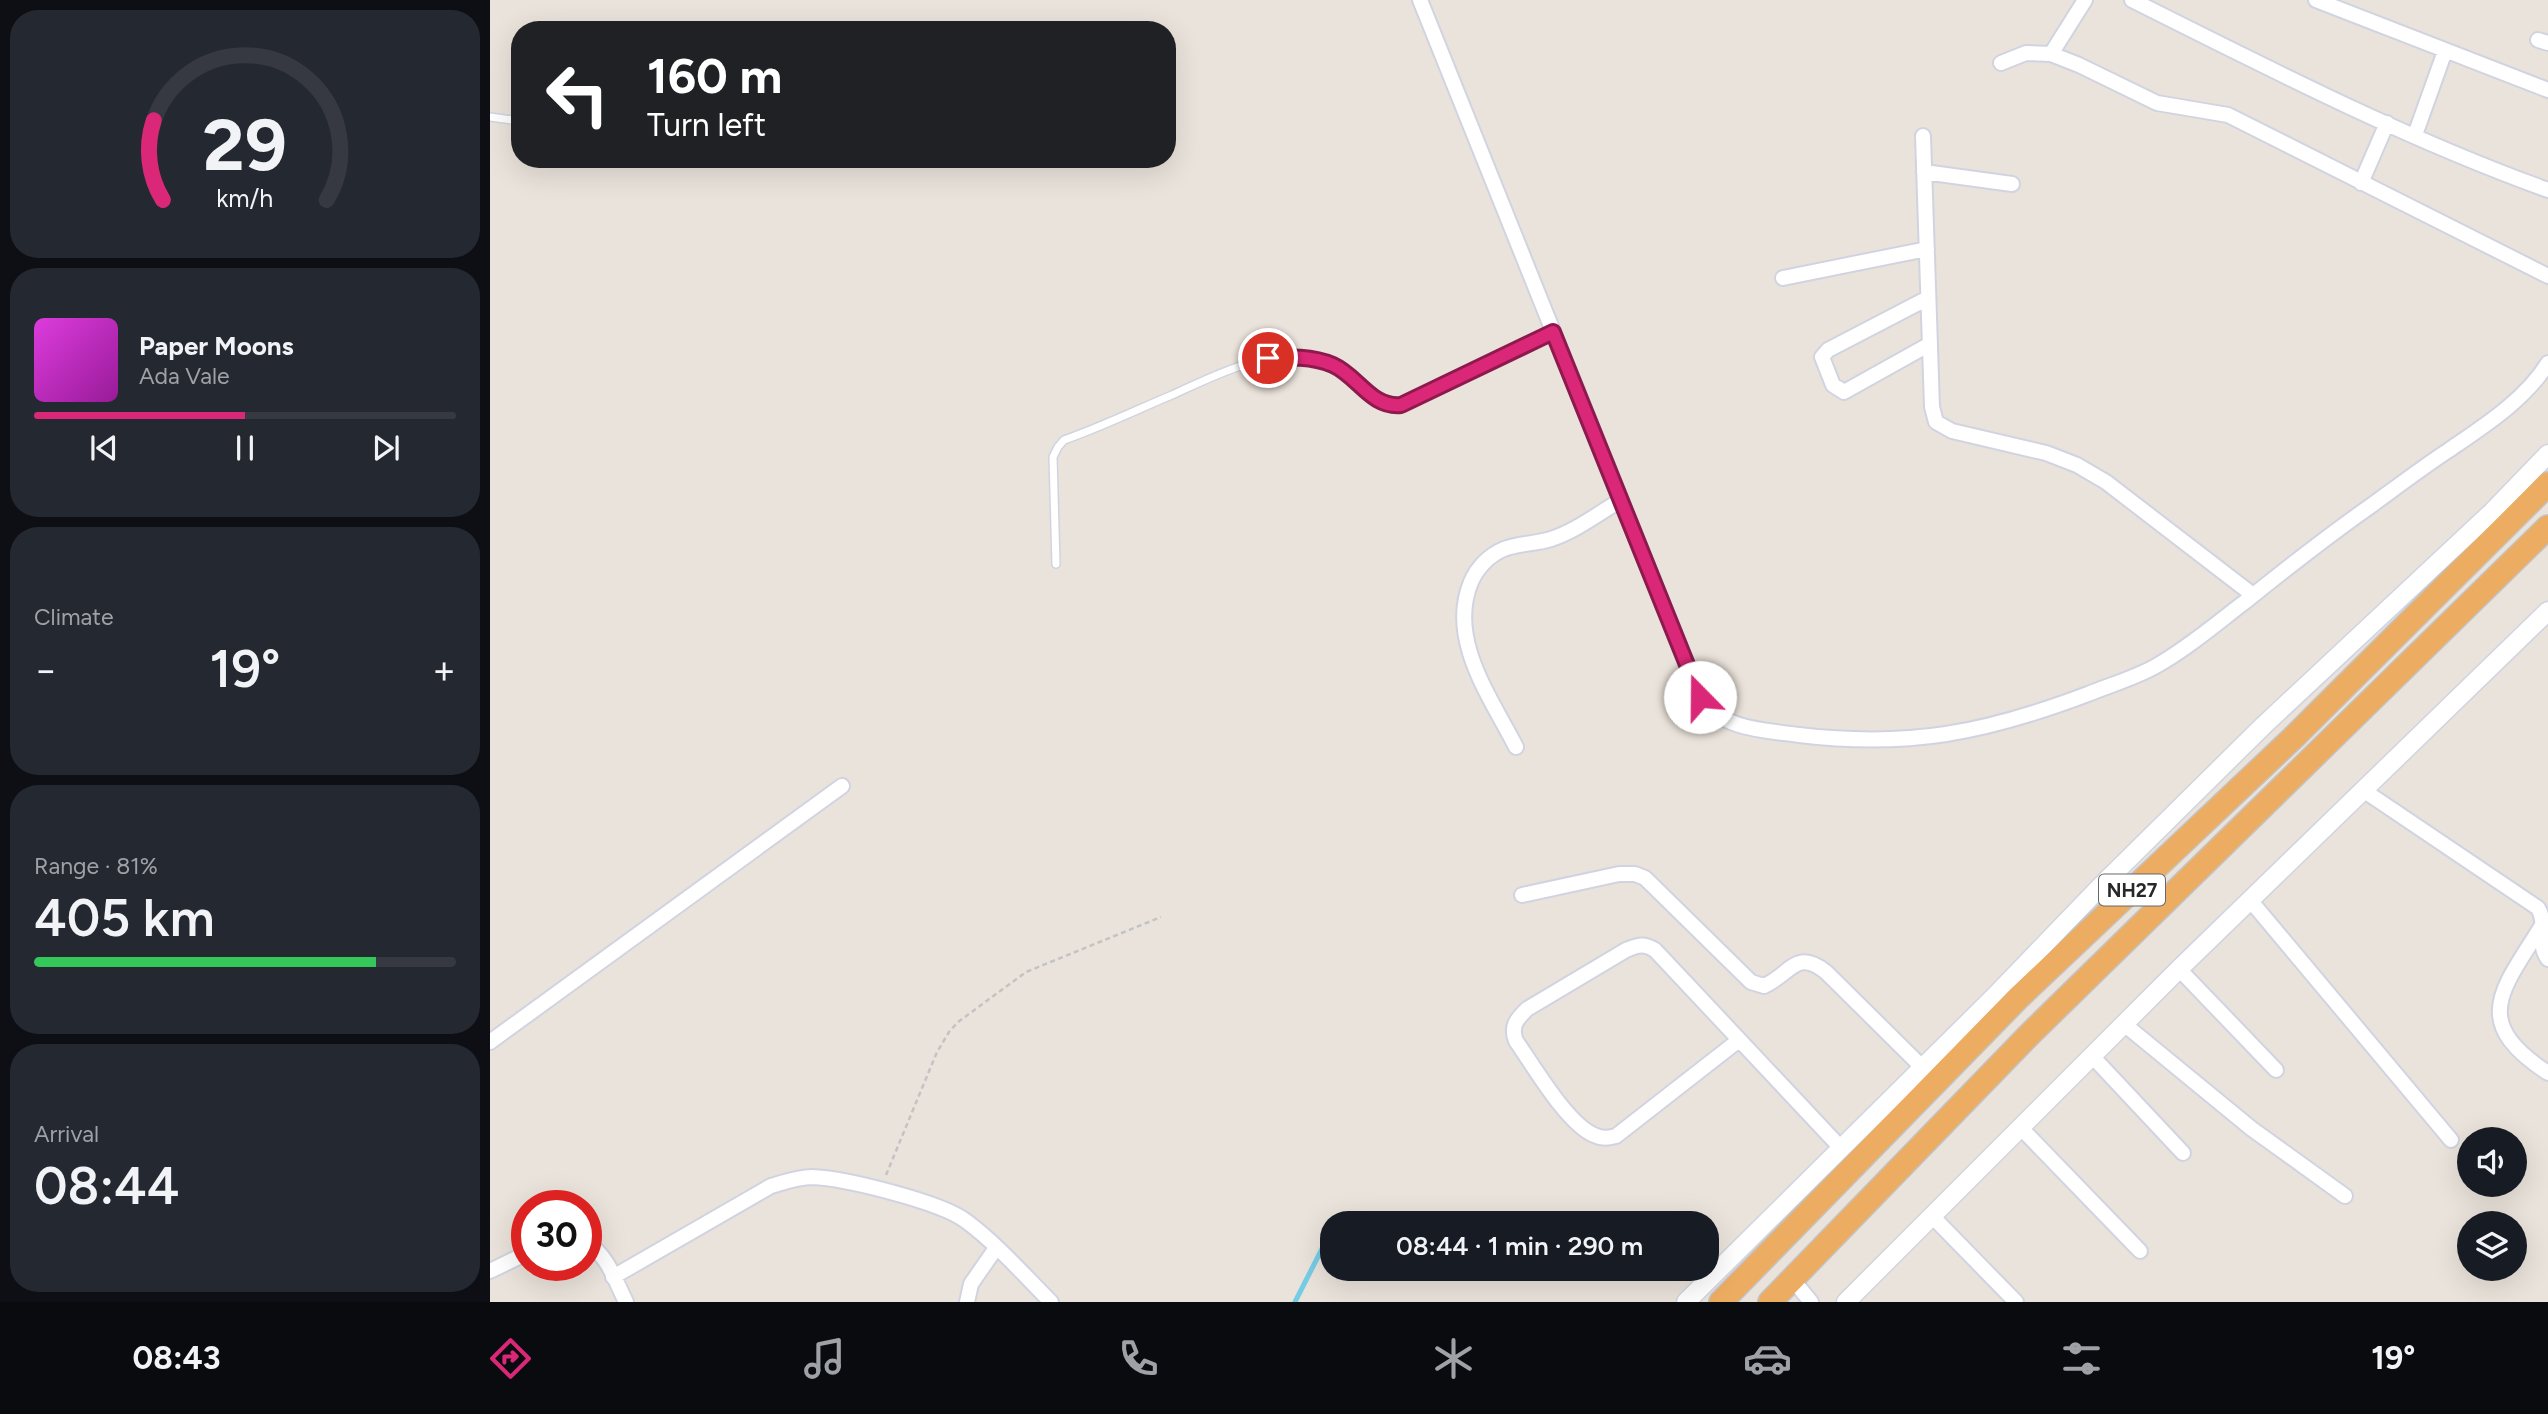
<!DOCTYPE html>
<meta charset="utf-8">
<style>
:root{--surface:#171b24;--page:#242831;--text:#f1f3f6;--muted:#9ea1a6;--line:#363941;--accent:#db2777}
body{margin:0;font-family:Figtree,sans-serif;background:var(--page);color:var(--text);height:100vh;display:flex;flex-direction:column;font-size:26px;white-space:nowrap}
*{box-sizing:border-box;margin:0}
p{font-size:23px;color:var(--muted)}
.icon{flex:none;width:38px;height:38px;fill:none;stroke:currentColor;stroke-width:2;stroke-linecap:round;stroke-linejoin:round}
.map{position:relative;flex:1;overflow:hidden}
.drawer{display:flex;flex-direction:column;gap:10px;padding:10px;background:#0d0f14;width:490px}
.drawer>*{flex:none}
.top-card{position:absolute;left:21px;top:21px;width:665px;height:147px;border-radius:28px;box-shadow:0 7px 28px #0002;background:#202124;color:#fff;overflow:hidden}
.controls{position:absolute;left:1967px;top:1127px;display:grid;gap:14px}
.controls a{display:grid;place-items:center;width:70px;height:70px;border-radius:50%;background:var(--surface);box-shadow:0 7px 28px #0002;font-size:35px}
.speed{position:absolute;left:21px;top:1190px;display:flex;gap:14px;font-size:35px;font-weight:700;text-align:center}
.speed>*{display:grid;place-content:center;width:91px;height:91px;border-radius:50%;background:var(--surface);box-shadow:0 7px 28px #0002;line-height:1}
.speed .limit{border:10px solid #d22;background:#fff;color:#111}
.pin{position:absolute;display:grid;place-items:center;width:60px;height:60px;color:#fff;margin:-30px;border:4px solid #fff;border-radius:50%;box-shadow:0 2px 7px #0007}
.me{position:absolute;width:77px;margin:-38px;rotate:338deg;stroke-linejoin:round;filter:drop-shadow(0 0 5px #0008)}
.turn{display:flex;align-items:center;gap:24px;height:147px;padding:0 21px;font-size:32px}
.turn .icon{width:91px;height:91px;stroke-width:2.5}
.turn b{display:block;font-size:49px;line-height:60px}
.big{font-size:52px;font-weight:600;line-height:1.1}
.drawer .card{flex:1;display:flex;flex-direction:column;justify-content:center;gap:10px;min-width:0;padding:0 24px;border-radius:28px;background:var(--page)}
.drawer .dial{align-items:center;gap:0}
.dial svg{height:182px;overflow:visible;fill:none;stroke:var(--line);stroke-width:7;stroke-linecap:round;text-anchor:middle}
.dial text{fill:var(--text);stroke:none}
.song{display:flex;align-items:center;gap:21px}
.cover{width:84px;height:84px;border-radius:10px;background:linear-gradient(135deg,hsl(300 70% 55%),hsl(300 70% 35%))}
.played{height:7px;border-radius:4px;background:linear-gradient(90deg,var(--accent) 50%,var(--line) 50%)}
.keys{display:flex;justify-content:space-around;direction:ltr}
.heat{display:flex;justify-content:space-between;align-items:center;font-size:38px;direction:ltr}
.charge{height:10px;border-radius:5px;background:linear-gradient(90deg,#34c759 81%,var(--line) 0)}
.trip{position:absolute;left:830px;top:1211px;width:399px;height:70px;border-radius:28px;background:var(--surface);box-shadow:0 7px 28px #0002;font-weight:600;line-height:70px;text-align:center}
.tabs{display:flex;height:112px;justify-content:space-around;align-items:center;background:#090b0e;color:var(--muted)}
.tabs .icon{width:49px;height:49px}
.tabs .on{color:var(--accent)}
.tabs b{font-size:32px;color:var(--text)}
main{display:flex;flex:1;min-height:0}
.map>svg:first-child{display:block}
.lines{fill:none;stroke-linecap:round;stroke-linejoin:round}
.stream{stroke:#75cde5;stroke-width:5}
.service-casing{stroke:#d1d4e0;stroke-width:10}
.minor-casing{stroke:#d1d4e0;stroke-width:18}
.tertiary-casing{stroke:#d1d4e0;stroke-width:21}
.trunk-casing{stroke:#c3c3c3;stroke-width:26}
.path{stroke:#c3c3c3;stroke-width:2.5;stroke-dasharray:5 3.5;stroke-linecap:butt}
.service{stroke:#fff;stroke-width:7}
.minor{stroke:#fff;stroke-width:14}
.tertiary{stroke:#fff;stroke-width:18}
.trunk{stroke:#ecac61;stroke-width:23}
.route-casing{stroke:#8e194d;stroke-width:18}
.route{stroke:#db2777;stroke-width:12}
.labels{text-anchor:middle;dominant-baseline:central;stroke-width:5;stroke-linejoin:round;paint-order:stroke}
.shield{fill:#fff;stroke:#686868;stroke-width:2}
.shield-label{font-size:19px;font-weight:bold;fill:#282828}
</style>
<main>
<section class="drawer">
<div class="card dial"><svg viewBox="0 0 100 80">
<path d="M14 69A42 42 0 1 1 86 69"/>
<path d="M14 69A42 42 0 0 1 10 34" stroke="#db2777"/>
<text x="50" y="56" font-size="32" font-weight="700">29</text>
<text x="50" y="72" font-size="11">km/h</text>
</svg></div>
<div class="card">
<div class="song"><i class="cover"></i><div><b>Paper Moons</b><p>Ada Vale</p></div></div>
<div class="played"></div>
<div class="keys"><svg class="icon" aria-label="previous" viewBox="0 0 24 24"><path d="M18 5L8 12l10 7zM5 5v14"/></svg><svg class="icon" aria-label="pause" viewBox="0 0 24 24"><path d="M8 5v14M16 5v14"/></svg><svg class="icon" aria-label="next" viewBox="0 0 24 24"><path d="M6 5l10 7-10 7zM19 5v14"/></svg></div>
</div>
<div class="card"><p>Climate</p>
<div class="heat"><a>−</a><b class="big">19°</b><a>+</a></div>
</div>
<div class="card"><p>Range · 81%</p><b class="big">405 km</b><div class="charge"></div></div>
<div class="card"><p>Arrival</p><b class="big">08:44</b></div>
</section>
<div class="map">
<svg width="2058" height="1302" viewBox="0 0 2058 1302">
<rect width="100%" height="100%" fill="#eae3db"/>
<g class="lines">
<path class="stream" d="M845,1223v-1
M805,1302l37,-73"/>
<g class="service-casing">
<path id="service" d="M0,117l30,4
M304,159l17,3
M566,564l-3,-107 5,-10 6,-7c37,-13 72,-30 108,-45 44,-20 88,-44 137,-36 15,2 27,7 39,15 19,13 28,33 53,31l152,-73"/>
</g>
<g class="minor-casing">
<path id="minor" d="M930,0l280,697c22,33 63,33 99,38 110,13 186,-2 289,-41 22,-9 47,-16 68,-28 32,-18 61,-43 90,-65 41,-33 83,-66 126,-96 26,-19 51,-38 77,-55 35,-24 76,-50 99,-87
M1642,0c136,68 272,138 416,190
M1826,0l232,90
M2048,40l10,3
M1561,54l34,-54
M1511,63l25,-10 25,1 28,11 78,38 71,12 320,161
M1925,135l30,-84
M1433,136l9,271 4,15 16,9 94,22 31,12 29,17 147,113
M1434,172l88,12
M1871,183l26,-60
M1293,278l144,-29
M1438,298l-100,52 -6,7 11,28 11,7 86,-48
M1026,747c-25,-49 -69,-108 -45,-165 6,-14 18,-27 33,-33 15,-6 32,-5 47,-10 25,-8 48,-26 70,-39
M1873,790l175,118c10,16 -2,35 10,51
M1032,895l97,-21h16l10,4 106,104 13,4c27,-12 32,-38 62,-14l96,95
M1760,900l201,240
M2051,927c-40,64 -71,95 7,146
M1689,969l97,101
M1634,1024l128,105 93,67
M1249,1040l-123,96c-8,2 -14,3 -22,-1 -27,-11 -61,-70 -78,-94 -6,-15 1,-22 11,-32l99,-59c12,-5 18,-7 29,0l185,197
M0,1042l352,-256
M1602,1056l91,97
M1530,1127l120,124
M1442,1216l84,86
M96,1242c21,12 29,38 40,60
M0,1271l37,-18
M123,1277l158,-91c14,-4 27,-9 41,-9 32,1 129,25 154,44 31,23 58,54 85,81
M1303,1280l18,22
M477,1302l4,-18 25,-36"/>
</g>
<g class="tertiary-casing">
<path id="tertiary" d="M1196,1302l308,-305 105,-109 164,-162 229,-214 56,-58
M1356,1302l333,-333 369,-358"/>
</g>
<g class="trunk-casing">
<path id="trunk" d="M1231,1302l298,-305 275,-260 254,-253
M1280,1302l259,-267 519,-508"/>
</g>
<path class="path" d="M396,1175l51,-123 12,-20 9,-10 68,-50 135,-55"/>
<use href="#service" class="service"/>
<use href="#minor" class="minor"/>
<use href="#tertiary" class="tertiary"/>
<use href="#trunk" class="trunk"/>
</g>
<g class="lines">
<g class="route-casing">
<path id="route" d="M778,358c21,-1 44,-2 65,7 25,11 38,43 68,40l152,-73 147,365"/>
</g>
<use href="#route" class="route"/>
</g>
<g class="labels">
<rect class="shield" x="1609" y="874.5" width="66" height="31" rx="5"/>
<g class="shield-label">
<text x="1642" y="890">NH27</text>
</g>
</g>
</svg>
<div class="controls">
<a><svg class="icon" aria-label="sound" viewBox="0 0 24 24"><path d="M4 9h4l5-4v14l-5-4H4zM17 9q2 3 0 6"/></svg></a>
<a><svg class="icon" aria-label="layers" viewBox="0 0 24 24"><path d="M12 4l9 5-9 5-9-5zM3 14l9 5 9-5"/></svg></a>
</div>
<div class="speed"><div class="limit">30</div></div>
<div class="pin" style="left:778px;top:358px;background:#d93025"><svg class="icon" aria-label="arrive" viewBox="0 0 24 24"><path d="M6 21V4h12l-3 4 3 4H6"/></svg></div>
<svg class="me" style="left:1210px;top:697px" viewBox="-20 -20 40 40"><circle r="19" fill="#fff"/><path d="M0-13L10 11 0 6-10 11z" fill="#db2777"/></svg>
<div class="trip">08:44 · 1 min · 290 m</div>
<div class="top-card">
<div class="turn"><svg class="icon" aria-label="left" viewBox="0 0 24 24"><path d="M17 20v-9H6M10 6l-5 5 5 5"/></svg><div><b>160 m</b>Turn left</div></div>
</div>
</div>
</main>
<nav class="tabs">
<b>08:43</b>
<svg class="icon on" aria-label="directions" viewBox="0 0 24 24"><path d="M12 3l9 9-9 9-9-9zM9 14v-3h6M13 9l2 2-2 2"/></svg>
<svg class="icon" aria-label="music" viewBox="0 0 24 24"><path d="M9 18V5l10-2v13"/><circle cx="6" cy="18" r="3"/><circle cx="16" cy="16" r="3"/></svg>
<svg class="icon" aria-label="phone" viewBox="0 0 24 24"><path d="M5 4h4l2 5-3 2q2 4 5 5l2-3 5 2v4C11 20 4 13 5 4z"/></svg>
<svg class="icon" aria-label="climate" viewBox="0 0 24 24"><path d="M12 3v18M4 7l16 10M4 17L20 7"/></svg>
<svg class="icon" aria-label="car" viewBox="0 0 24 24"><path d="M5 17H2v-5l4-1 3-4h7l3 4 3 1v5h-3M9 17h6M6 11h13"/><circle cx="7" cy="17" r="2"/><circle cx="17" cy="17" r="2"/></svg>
<svg class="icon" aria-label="filters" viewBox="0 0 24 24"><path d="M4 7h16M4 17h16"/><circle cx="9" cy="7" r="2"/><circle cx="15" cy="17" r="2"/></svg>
<b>19°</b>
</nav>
